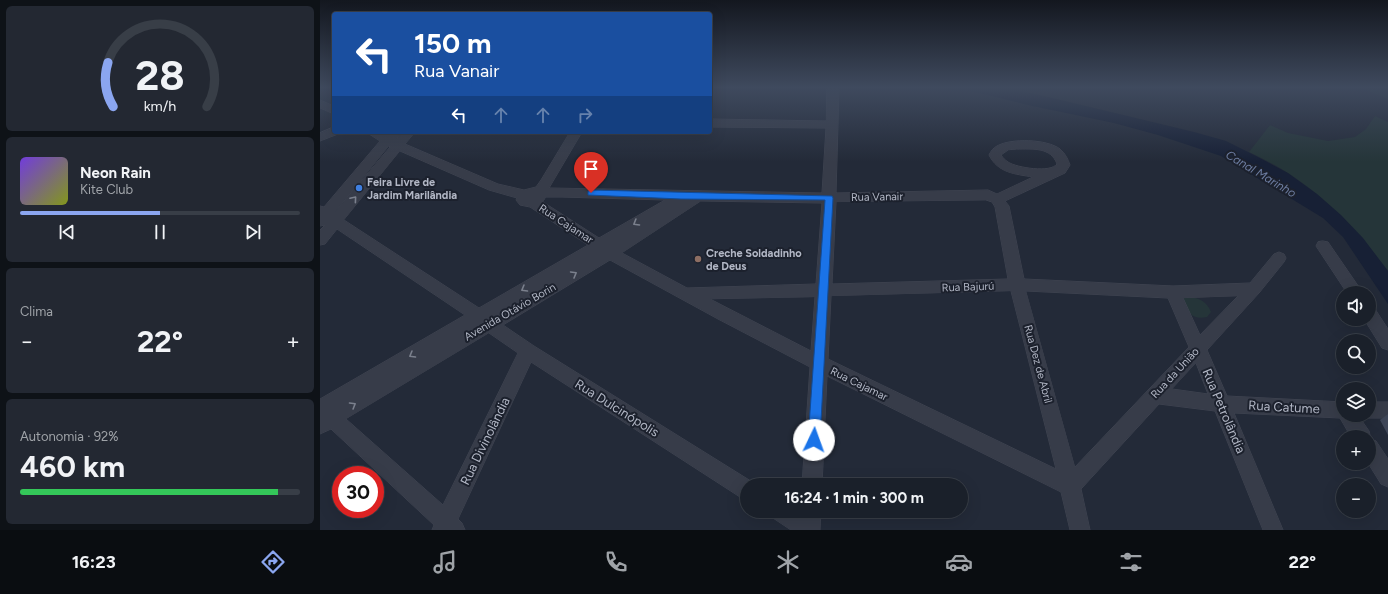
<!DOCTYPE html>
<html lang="pt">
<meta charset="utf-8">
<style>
:root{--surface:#1a202a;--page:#232832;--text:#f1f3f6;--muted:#9fa3a8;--line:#383e47;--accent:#8ba6f0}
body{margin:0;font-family:Figtree,sans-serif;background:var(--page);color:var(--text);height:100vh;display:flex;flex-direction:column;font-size:15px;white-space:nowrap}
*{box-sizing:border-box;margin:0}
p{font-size:13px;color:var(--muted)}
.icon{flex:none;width:22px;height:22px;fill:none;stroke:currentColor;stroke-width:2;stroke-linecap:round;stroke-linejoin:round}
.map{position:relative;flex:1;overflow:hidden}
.side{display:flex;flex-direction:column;gap:6px;padding:6px;background:#0e1217;width:320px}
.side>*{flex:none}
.top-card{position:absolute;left:12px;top:12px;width:380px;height:122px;border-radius:4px;box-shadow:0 4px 16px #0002,0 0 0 1px var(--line);background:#1a4fa0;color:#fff;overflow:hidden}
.buttons{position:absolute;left:1016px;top:286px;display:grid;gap:8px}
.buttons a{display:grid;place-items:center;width:40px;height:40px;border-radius:50%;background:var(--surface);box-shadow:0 4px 16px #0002,0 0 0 1px var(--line);font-size:20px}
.speed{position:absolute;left:12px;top:466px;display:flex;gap:8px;font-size:20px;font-weight:700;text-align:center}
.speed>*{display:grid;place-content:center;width:52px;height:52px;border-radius:50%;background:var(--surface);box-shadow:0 4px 16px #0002,0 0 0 1px var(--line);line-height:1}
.speed .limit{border:6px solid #d22;background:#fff;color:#111}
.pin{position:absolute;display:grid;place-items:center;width:34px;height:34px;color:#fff;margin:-41px -17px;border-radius:50% 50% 50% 0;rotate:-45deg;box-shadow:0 0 4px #0007}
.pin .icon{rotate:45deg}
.me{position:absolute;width:44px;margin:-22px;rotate:3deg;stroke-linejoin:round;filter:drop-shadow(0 0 3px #0008)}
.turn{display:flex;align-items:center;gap:14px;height:84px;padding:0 16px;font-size:18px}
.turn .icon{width:52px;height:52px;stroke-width:2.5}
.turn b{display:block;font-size:28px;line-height:34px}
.lanes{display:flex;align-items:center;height:38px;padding:0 16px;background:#0003;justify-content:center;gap:20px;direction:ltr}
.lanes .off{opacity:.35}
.big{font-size:30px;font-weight:700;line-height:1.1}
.side .card{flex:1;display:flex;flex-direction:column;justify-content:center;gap:6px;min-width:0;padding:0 14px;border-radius:6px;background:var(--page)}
.side .dial{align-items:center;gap:0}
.dial svg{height:104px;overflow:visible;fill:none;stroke:var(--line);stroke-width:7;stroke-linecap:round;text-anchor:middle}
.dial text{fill:var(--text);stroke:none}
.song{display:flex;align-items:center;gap:12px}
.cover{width:48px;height:48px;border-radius:6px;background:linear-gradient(135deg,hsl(260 70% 55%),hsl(70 70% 35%))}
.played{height:4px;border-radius:2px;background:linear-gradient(90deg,var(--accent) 50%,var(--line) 50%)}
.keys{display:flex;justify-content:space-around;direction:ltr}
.heat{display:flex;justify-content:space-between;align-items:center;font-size:22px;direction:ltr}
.charge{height:6px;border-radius:3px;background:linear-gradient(90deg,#34c759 92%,var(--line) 0)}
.trip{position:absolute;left:420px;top:478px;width:228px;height:40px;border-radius:20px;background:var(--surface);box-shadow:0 4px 16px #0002,0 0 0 1px var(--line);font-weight:700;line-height:40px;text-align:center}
.dock{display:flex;height:64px;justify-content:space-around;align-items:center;background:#0a0d11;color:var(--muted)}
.dock .icon{width:28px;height:28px}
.dock .current{color:var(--accent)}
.dock b{font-size:18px;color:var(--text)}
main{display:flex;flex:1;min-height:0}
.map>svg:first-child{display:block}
.green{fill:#253539}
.water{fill:#172035}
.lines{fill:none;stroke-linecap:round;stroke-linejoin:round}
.minor-casing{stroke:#404552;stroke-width:1}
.minor{fill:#373c49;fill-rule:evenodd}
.wall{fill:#3e4657}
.oneway{stroke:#7b808d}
.route{fill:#1a73e8;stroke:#114b97}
.shop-dot{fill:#3f7fe0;stroke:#1c212d;stroke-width:1.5}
.education-dot{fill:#8d6e63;stroke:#1c212d;stroke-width:1.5}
.labels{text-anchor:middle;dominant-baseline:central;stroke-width:4;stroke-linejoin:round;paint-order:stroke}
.poi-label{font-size:11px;font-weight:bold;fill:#b2b7c5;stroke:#1c212d;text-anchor:start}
.street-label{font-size:11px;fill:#b2b7c5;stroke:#1c212d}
.water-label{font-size:12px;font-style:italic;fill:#6d7da1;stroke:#1c212d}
.near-street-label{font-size:13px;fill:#b2b7c5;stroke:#1c212d}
</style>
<main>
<section class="side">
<div class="card dial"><svg viewBox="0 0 100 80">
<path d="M14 69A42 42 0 1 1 86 69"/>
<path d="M14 69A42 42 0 0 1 10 35" stroke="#8ba6f0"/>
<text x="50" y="56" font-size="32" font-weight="700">28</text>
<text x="50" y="72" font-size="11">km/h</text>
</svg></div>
<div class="card">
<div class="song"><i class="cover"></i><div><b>Neon Rain</b><p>Kite Club</p></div></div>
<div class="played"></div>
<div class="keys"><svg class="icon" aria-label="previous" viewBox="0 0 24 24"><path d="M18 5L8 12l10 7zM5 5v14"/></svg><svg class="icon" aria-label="pause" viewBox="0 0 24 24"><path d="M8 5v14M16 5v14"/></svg><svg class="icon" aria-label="next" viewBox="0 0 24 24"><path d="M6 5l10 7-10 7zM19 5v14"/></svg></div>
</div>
<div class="card"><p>Clima</p>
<div class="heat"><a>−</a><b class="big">22°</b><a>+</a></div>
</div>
<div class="card"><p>Autonomia · 92%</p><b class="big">460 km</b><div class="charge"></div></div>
</section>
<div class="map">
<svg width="1068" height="530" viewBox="0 0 1068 530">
<rect width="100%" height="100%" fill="#232a38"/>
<path class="green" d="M1039,87h29v12z
M1055,116l13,6v149c-40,-52 -78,-91 -139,-119l21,-27 18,8 40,8 27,-4 11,-8z
M871,297c10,2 16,5 20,15l-4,5c-13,3 -18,-3 -26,-14l3,-5z"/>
<path class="water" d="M636,87h43l45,9 150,36 32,9 30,15 32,17 29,21 24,21 22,23 25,33v33l-45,-67 -20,-19 -102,-62 -63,-21 -44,-12 -86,-18z"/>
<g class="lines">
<g class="minor-casing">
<path id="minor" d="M507,87h12l-3,106 152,-3 9,4 36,-17c-18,-3 -35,-4 -44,-22 2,-4 4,-7 8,-9 14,-8 50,-7 63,3 5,4 8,10 10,16l-5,8 -60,28 4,5 15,73 149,7 77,-3 24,-29 5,-2 5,2 2,4 -2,4 -25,31 -52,57 20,46 116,6v13h15l11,16 2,8 5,2 12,18v28l-7,-3 -13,-21 1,-26h-18l-11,-19 -106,-5 49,117h-20l-48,-119 -56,-7 -78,85 9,41h-20l-9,-38 -234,-116 -5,109h-20l8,-118 -92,-48 -108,-59 -107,65 31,21 220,137 1,2h-8v15l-7,-3 -209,-135 -73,157 4,4 3,7h-33l2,-5 -103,-96 -11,5v-35l145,-84 -128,-86 -12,15 -5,1v-15l5,-5 -5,1v-20l4,1 56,-66 -14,-9h15l5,3 3,-3h12l-5,8 7,-8h12l-10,12 93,40 26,6 12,-3 5,-7 29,-48h12l-33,56 273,5 4,-65 -116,-1v-8l116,2zM69,146l1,1 -56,66zM697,149c16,0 34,-2 40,15 -6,9 -40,4 -49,-2 -3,-2 -5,-4 -7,-7l7,-5zM80,151l89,39 28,8 -1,2 4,5 10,2 58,38 -109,63 -135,-88zM226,197h15l104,3 -66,38 -56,-36zM666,200l6,2 3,5 13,72 -176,5 4,-82zM381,201l121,2 -6,81 -129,4 -65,-35zM691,291l45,178 -228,-110 3,-63zM706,291l142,7 21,49 -114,120zM918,296l-38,39 -17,-37zM495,297l-4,54 -101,-52zM169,333l29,20 -75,152 -97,-86zM876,363l12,31 -36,-5z
M0,100l14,6v8l-14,-6z
M14,127v5h5l-1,2 -18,7v-8z
M1003,241l5,1 35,51h-16l-31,-47 2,-4z
M1049,307l6,2 13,20v21l-6,-2 -18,-29h5z
M1049,402h19v16h-19l-6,-2 6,-1z
M450,511l31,1 20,-1 -1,19h-29l-18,-12z"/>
</g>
<use href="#minor" class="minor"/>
</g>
<path class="wall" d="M1068,414v21l-8,-15z"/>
<defs><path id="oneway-chevron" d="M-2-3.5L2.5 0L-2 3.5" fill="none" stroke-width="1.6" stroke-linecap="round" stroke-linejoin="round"/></defs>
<g class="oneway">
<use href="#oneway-chevron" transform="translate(34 199) rotate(-50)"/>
<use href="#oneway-chevron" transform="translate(316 223) rotate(149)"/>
<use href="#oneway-chevron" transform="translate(254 274) rotate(-30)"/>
<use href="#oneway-chevron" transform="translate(204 289) rotate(150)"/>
<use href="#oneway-chevron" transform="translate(92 355) rotate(150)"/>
<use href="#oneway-chevron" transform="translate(33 405) rotate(-31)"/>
</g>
<linearGradient id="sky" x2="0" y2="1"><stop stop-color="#13171f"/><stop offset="0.54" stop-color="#3f4a5e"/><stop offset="1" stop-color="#3f4a5e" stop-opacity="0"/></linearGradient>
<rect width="1068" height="162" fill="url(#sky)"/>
<path class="route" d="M271,190l241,6 1,2 -13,242 -2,3 -4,2 -4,-2 -2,-3 17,-240 -144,-1 -93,-4v-4z"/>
<circle class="shop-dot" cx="39" cy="188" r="4"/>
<circle class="education-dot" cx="378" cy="259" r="4"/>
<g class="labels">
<g class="poi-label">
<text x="47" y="182">Feira Livre de<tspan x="47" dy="13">Jardim Marilândia</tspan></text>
<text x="386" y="253">Creche Soldadinho<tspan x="386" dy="13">de Deus</tspan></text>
</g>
<g class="street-label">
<text transform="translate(557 197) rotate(-1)">Rua Vanair</text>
<text transform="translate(246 224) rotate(33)">Rua Cajamar</text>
<text transform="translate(648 287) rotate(-2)">Rua Bajurú</text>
<text transform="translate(190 312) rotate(-30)">Avenida Otávio Borin</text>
<text transform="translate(718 364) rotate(75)">Rua Dez de Abril</text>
<text transform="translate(855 373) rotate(-47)">Rua da União</text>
<text transform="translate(539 384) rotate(26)">Rua Cajamar</text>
</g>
<g class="water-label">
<text transform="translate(941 174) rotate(31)">Canal Marinho</text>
</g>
<g class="near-street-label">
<text transform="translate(964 407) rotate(3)">Rua Catume</text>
<text transform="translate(297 408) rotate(32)">Rua Dulcinópolis</text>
<text transform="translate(904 411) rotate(67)">Rua Petrolândia</text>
<text transform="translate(165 441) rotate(-64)">Rua Divinolândia</text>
</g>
</g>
</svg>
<div class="buttons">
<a><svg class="icon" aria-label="sound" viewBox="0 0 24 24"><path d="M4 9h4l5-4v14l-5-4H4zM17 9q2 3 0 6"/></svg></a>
<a><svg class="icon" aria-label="search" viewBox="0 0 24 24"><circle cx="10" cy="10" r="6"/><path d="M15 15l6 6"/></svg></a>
<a><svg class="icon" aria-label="layers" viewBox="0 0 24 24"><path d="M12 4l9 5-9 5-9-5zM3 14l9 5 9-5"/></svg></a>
<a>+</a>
<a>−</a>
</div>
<div class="speed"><div class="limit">30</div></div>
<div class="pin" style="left:271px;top:193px;background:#d93025"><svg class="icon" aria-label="arrive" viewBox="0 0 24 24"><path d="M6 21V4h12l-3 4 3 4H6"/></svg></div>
<svg class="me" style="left:494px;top:440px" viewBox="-20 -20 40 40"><circle r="19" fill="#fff"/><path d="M0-13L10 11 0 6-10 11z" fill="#1a73e8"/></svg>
<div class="trip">16:24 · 1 min · 300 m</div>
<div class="top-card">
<div class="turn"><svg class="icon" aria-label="left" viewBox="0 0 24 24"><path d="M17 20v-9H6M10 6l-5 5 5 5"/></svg><div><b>150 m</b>Rua Vanair</div></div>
<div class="lanes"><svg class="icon" aria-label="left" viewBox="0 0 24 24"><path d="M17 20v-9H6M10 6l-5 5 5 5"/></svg><svg class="icon off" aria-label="ahead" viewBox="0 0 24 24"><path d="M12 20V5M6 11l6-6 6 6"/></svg><svg class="icon off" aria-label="ahead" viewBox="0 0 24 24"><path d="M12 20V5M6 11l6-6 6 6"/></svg><svg class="icon off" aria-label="right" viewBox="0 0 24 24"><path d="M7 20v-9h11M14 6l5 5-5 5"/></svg></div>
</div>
</div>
</main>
<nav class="dock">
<b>16:23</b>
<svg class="icon current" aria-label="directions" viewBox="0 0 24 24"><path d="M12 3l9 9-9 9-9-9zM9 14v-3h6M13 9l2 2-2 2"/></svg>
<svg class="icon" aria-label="music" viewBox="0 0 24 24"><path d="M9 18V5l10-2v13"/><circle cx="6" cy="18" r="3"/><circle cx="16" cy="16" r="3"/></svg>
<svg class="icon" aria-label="phone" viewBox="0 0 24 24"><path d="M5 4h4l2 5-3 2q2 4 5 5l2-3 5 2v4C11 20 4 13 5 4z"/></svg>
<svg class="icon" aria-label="climate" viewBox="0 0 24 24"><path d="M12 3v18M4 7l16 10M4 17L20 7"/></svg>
<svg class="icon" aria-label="car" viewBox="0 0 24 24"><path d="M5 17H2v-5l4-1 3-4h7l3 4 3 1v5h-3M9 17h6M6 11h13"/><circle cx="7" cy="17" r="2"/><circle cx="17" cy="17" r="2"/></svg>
<svg class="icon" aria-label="filters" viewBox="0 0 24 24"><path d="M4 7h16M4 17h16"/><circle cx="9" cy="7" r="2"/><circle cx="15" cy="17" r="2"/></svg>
<b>22°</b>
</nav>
